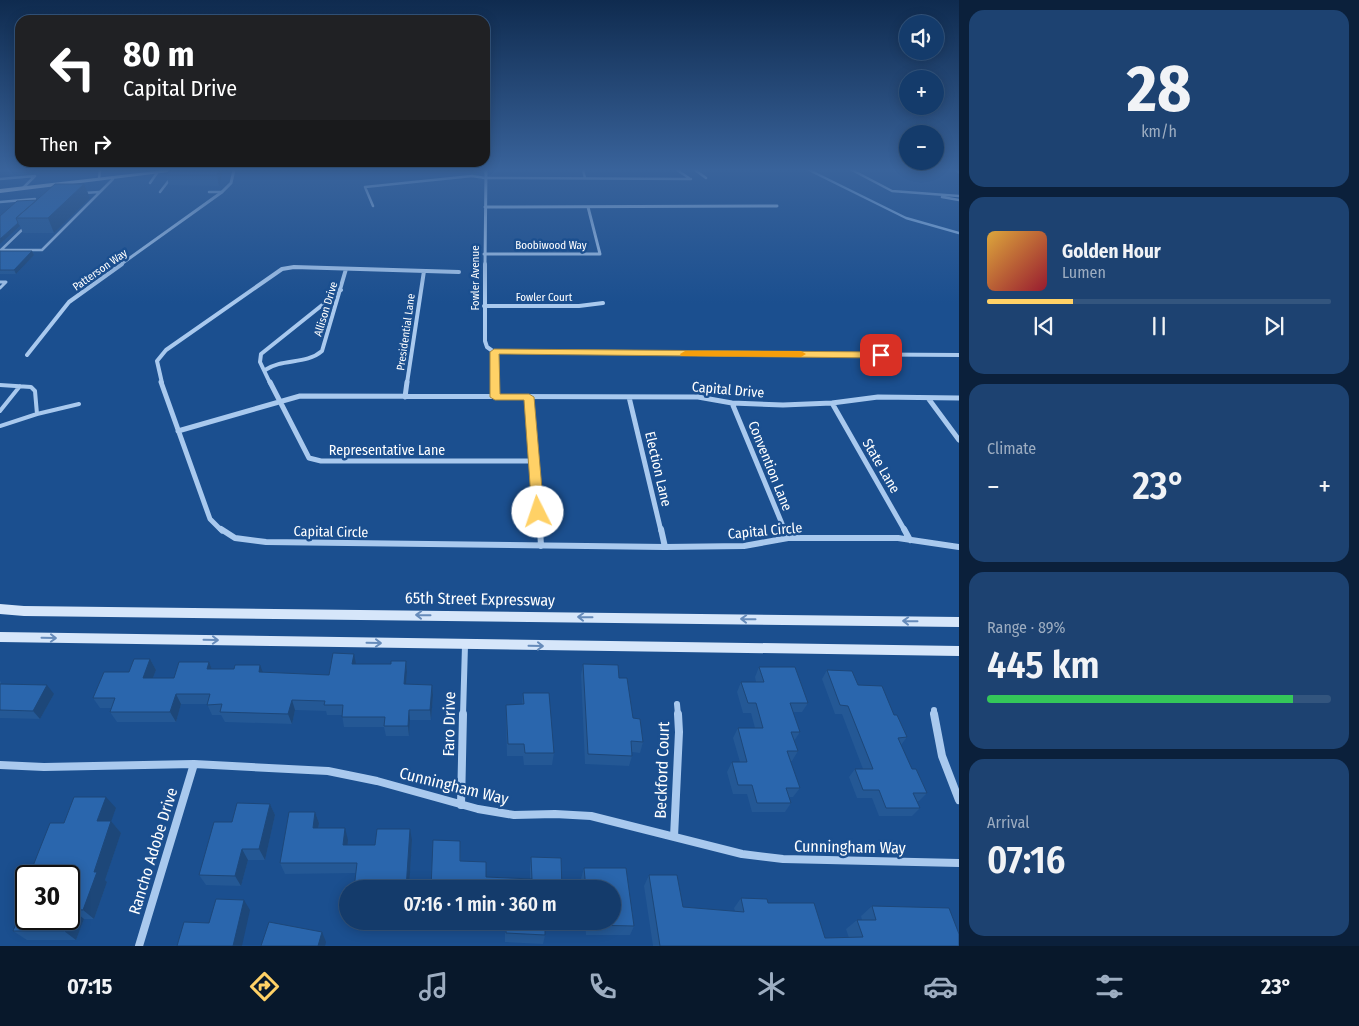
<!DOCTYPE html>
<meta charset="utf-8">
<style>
:root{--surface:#143b6b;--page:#1d4271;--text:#f1f3f6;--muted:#9dadc1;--line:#33557e;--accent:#ffd166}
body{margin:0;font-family:"Fira Sans Condensed",sans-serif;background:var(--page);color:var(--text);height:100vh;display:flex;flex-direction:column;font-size:19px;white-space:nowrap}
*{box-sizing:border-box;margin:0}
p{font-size:16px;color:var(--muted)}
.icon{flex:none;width:28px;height:28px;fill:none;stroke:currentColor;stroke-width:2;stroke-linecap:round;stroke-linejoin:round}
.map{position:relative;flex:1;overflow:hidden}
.drawer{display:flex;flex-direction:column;gap:10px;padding:10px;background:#0b203b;width:400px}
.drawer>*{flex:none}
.banner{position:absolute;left:15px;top:15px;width:475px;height:152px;border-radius:15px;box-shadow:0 2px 12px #0003,0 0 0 1px var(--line);background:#202124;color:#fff;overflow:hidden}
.controls{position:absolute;left:899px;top:15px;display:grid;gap:10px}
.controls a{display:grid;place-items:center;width:45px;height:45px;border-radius:50%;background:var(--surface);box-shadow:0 2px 12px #0003,0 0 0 1px var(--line);font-size:25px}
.speed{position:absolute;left:15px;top:865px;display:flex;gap:10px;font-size:25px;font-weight:700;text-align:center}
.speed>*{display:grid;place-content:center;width:65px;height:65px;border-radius:50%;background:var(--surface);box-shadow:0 2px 12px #0003,0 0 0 1px var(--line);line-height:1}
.speed .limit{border:2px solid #111;border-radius:8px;background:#fff;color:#111}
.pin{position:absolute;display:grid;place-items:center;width:42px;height:42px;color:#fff;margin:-21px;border-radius:10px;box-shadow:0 2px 8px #0006}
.me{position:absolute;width:55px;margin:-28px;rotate:356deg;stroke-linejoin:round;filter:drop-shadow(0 0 4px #0008)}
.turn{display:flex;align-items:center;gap:18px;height:105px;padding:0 25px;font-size:22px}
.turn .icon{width:65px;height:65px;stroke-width:2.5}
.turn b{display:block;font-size:35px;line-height:42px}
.then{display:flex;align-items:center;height:48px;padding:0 25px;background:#0003;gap:10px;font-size:19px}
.big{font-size:38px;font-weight:600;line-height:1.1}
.drawer .card{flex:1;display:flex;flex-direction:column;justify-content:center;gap:8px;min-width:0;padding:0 18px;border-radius:15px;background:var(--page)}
.drawer .dial{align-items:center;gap:0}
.dial b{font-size:65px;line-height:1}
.song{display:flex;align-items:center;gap:15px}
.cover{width:60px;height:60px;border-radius:8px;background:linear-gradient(135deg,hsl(40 70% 55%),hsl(350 70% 35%))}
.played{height:5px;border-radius:2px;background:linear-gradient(90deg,var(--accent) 25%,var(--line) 25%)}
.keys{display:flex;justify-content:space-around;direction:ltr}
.heat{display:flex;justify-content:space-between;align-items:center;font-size:28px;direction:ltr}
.charge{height:8px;border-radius:4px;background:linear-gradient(90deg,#34c759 89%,var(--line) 0)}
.trip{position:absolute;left:339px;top:880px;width:282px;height:50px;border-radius:25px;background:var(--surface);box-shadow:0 2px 12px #0003,0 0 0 1px var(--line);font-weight:600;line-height:50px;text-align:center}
.tabs{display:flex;height:80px;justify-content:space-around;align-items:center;background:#08182b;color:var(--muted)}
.tabs .icon{width:35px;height:35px}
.tabs .active{color:var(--accent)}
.tabs b{font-size:22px;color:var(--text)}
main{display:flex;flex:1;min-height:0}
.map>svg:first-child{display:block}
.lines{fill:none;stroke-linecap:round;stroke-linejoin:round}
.stream{stroke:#9cc4f0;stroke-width:2.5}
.service-far2{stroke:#a9c9ee;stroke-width:2.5}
.service-far1{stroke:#a9c9ee;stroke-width:3}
.service{stroke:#a9c9ee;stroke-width:4}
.minor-far4{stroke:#a9c9ee;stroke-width:3}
.minor-far3{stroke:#a9c9ee;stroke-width:4}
.minor-far2{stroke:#a9c9ee;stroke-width:5}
.minor-far1{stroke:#a9c9ee;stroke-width:6}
.minor{stroke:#a9c9ee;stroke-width:8}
.secondary{fill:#d6e6fa;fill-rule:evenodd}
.wall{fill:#245895}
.shaded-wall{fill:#1d4779}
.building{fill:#2a66ad;stroke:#1d4779}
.oneway{stroke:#668bba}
.route{fill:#ffd166;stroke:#a68842}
.slow{fill:#f59e0b}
.labels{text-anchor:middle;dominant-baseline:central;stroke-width:5;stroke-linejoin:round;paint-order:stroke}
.far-street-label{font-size:11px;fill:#fff;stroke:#1b4f8f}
.street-label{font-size:14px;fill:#fff;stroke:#1b4f8f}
.near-street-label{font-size:16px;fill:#fff;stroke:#1b4f8f}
</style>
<main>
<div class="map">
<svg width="959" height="946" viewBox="0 0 959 946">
<rect width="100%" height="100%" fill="#1b4f8f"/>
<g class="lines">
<path class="stream" d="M809,170l97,48 53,15"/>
<path class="service-far2" d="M583,170l2,8
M677,170l12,8
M695,170l11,8
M852,170l40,21 67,5
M0,179l35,-3
M99,179l1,-9
M150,183l7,-10
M23,188l12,-12
M160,192l10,-13
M209,192h13
M84,193l15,-1
M942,197l17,3
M0,202l35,-3
M373,206l-8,-19 107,-11 13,2 206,1
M25,227l-24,23h41l71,-71"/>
<path class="service-far1" d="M0,282h6l-6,6"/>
<path class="service" d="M0,385l31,2 4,4 2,23
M0,411l20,-25
M0,426l37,-12 42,-10"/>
<path class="minor-far4" d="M957,170l2,2
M485,207l292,-1
M484,254h116l-12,-47
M120,265l102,-73 9,-9 3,-13
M485,265l1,-95"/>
<path class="minor-far3" d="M485,264v77l2,6 7,5 465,3
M484,306h95l24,-3
M494,352l1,31
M27,355l42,-53 53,-38
M265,370c18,-12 41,-5 57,-19l24,-82
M162,383l-5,-22 9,-11 116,-81 12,-2 165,5
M270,383l-10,-21 1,-8 80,-64
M407,383l17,-112"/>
<path class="minor-far2" d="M161,382l49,137 12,12
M270,382l39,76 12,3h213
M495,382v15
M405,397l2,-15
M529,397l11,134
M629,397l32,134
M928,398l31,42
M732,403l53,128
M832,403l73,128
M178,431l122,-35 398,1 34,6 51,2 49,-2 46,-6 81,1"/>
<path class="minor-far1" d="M221,529l14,9 31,4 399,5 79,-1 44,-8h110l61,9
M540,529l1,17
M661,529l4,18
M784,529l4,9
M904,529l6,11
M677,704l1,11
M934,710v5
M463,715l2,-70"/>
<path class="minor" d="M934,714l8,42 17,44
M0,765l44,2 150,-3 134,7 49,10 101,28 36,6 41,-1 36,2 151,38 41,5 176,4
M461,805l2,-91
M674,837l5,-105 -1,-18
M139,946l55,-182"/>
<path class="secondary" d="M165,170h20l-185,23v-4z
M0,604l24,2 935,11v10l-935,-11 -24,-2z
M0,632l959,14v10l-959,-14z"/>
</g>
<path class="wall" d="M0,170h30l-3,4 -27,1z
M170,170h53v1l-4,15 -50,-1 -3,-10z
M84,184l6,14 -36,35h-31l-3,-7 -20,18v-28l37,-16z
M0,251h32l2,4 -18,19h-16z
M150,659l6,11 -3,8h21l35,-16 3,7 51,3 66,3 27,-11h35l15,-3 1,11 -1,12 26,1 1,10 -2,25h-21l-1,16h-23l-2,-9h-40l-2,-12h-15l-1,-4 -31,-1 -3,14 -67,-2 -4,-7h-9l-5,-11h-26l-5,18h-59l-7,-10 1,-4h-11l-7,-10 36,-26z
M583,664l36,14 14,40 10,24 -3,11 -8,-1v4l-3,10 -44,-2 -4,-89z
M759,667l49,36 -6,9h-9l7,20 -6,9 4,10 -6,10h-2l10,27 -7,9h-4l2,6 -6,9h-33l-5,-18h-14l-6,-22 5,-10h8l-7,-24 5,-10h17l-4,-15h-8l-6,-21 4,-10h15l-1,-5z
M827,670l31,15 36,30 13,22 -6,8 11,24 15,24 -8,8h-3l4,7 -8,8h-33l-7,-18h-15l-8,-21 6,-8h8l-21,-55h-7l-13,-35z
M0,681l1,1v2l53,10 -14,25 -40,-1z
M523,693l31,60 -2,12h-28l-1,-9h-16l-1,-39v-12h16z
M270,804l5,11 -10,45h-17l-7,26 -35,-1 -7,-10 33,-53z
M116,808l-5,13 10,12 -16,47 2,2 -13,37h-10l-8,21h-49l-14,-9 8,-20 -5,-4 48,-84z
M315,812l4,11v5l29,12v5h27l37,-5 -3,49h-55l2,-16 -71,1 -5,-11z
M460,841l1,20 25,16 44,2v-11l1,-11 31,32h-131z
M584,868h42l8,58 -4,9h-44l-1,-14h27v-32h-30l-1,-10z
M649,875l34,32 52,4 -1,-3 7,-10 27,5 57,35h24l-3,-9 11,-9h5l-1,-4 11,-10 87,40h-306l-9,-60z
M505,921h40v14l-2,9 -38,-2z"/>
<path class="shaded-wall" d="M25,170h5l-3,4z
M218,170h5v1l-4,15 -2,-11z
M84,184l6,14 -36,35 -6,-15z
M18,223l2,3 -20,18v-5z
M32,251l2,4 -18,19 -2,-4z
M354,654l2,10 -2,11 -2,-11z
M150,659l6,11 -7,18 -6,-10z
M406,661l1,11 -2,23 -1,-11z
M209,662l4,10 -6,-3z
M260,665l4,10 -5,-3z
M47,685l7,9 -14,25 -7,-8z
M432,685l1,10 -2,25 -1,-10z
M176,694l5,10 -5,18 -6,-10z
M292,700l3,10 -3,14 -4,-10z
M409,710l1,10 -1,16 -1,-10z
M106,797l10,11 -9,25 -10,-12z
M270,804l5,11 -10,45 -6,-11z
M315,812l4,11 -2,17 -4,-12z
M111,821l10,12 -16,47 2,2 -13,37 -11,-9 11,-38z
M345,828l3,12 -1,15 -4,-10z
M410,829l2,11 -3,49h-3z
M242,849l6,11 -7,26 -6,-10z
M244,900l6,10 -8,36h-9z
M72,909l12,10 -8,21 -12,-9z
M322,932l4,10 -1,4h-7z"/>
<path class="building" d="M170,170h48l-1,5h-51z
M55,184h29l-36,34h-32z
M37,200l-21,18 2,5 -18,16v-23l17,-15z
M0,251h32l-18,19h-14z
M333,653l21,1 -2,10h39v-3h15l-2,23 28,1 -2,25h-21l-1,16h-24l1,-9h-43l1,-12h-19l1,-4 -33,-1 -4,14 -68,-2 2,-8 -15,1 3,-11h-34l-6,18h-60l5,-14h-22l11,-26h25l5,-13h16l-7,19h31l5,-16h30l-2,7h27l1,-4h25l-1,7 70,3z
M583,664l35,1 1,13h8l6,40 7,1 3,23 -12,-1 1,15 -44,-2z
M759,667h36l13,36h-18l10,29h-9l7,19h-11l13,37h-14l5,15h-34l-5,-18h-14l-6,-23h15l-9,-34h25l-7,-25h-8l-7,-21h23z
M827,670l25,1 6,14 24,1 12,29h3l10,22 -9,1 14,31h4l11,24h-14l7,15h-34l-7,-18h-16l-8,-21h18l-25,-63 -8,-1z
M0,684l47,1 -14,26 -33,-1z
M523,693h26l5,60h-29l-1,-9h-16l-2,-39 18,-1z
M74,797h32l-9,24h14l-17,51h3l-14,38 -11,-1 -3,10v-43h-40l21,-53h14z
M237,803l33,1 -11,45h-17l-7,27 -36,-1 15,-53h18z
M289,812h26l-2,16h32l-2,17h32l2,-16h33l-4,60h-52l3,-26h-77z
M433,840l27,1v20l26,1v15l46,2 -1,-22 30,1 1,31h-131z
M584,868h42l8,58 -45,-1v-4h23v-32h-26z
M649,875h28l6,32 61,5 -3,-14 26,1 1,4h46l11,35 38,-1 -6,-17h19l-4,-14 77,2 10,26v12h-299z
M26,883v36h43l-5,12h-51l10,-24h-7z
M216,899l28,1 -11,46h-56l7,-24 25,1z
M506,921h39v14l-39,-2z
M269,922l53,10 -4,14h-57z"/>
<defs><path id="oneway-shaft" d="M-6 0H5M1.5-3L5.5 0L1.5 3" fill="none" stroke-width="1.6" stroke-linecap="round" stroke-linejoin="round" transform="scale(1.25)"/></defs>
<g class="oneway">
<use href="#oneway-shaft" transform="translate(423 615) rotate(-179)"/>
<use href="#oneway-shaft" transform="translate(585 617) rotate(-179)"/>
<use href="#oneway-shaft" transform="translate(748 619) rotate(-179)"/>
<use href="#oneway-shaft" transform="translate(910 621) rotate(-179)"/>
<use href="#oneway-shaft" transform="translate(49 638) rotate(1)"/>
<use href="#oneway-shaft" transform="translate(211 640) rotate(1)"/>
<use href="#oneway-shaft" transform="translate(374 643) rotate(1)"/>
<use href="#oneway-shaft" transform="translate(536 646) rotate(1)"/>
</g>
<linearGradient id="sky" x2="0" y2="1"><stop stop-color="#0f2b4f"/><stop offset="0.56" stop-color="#39639b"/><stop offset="1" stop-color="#39639b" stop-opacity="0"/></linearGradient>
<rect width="959" height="303" fill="url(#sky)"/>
<path class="route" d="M494,349l387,3 5,3 -5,3 -382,-4 1,40h29l5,3 10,115 -6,4 -6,-4 -8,-112h-29l-5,-3v-45z"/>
<path class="slow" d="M685,351h116l5,3 -5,3 -120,-1 -1,-2z"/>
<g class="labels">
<g class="far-street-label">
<text x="551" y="245">Boobiwood Way</text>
<text transform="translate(100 270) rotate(-35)">Patterson Way</text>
<text transform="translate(475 278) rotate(-90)">Fowler Avenue</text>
<text x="544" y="297">Fowler Court</text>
<text transform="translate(326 309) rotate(-73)">Allison Drive</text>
<text transform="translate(406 332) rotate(-82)">Presidential Lane</text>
</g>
<g class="street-label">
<text transform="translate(728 390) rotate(5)">Capital Drive</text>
<text x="387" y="450">Representative Lane</text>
<text transform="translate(770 466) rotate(68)">Convention Lane</text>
<text transform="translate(881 466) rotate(60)">State Lane</text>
<text transform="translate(658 469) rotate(77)">Election Lane</text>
<text transform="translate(765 531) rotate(-5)">Capital Circle</text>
<text transform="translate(331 532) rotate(1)">Capital Circle</text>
</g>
<g class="near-street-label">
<text transform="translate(480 599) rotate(1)">65th Street Expressway</text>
<text transform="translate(449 724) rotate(-89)">Faro Drive</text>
<text transform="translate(662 770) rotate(-88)">Beckford Court</text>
<text transform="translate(454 786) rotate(14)">Cunningham Way</text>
<text transform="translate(850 847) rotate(1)">Cunningham Way</text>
<text transform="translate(153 851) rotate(-73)">Rancho Adobe Drive</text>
</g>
</g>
</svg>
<div class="controls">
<a><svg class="icon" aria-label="sound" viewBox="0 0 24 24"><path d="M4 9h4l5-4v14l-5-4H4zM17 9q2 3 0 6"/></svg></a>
<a>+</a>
<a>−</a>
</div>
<div class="speed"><div class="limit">30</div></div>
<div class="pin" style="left:881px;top:355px;background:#d93025"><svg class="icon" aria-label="arrive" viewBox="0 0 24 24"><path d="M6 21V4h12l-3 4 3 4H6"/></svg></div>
<svg class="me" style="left:538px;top:512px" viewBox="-20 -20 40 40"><circle r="19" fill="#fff"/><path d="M0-13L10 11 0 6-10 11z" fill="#ffd166"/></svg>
<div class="trip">07:16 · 1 min · 360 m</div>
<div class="banner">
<div class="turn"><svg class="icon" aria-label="left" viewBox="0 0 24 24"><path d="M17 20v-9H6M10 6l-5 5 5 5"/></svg><div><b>80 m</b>Capital Drive</div></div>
<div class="then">Then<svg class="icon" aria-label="right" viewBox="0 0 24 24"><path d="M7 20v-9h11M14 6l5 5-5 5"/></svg></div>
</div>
</div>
<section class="drawer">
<div class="card dial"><b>28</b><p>km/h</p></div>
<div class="card">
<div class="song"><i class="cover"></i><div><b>Golden Hour</b><p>Lumen</p></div></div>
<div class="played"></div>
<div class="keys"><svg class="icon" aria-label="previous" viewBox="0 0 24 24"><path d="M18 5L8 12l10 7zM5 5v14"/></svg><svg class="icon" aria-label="pause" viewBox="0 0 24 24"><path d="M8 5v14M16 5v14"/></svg><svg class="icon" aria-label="next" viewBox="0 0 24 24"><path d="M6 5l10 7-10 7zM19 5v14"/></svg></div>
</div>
<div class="card"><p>Climate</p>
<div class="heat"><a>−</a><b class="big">23°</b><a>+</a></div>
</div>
<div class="card"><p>Range · 89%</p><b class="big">445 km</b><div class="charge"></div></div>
<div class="card"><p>Arrival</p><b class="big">07:16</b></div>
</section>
</main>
<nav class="tabs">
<b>07:15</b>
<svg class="icon active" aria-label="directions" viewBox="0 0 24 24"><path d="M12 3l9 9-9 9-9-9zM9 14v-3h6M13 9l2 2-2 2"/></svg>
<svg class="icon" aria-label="music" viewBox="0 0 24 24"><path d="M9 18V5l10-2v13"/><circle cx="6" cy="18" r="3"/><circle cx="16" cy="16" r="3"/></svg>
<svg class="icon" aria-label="phone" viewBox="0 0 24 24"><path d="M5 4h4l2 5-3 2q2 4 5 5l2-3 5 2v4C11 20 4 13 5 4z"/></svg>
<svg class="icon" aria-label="climate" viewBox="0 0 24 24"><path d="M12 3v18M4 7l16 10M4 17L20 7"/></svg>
<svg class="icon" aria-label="car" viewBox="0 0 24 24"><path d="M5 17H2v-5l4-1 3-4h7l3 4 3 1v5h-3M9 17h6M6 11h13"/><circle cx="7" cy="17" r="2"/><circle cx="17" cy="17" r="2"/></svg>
<svg class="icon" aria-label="filters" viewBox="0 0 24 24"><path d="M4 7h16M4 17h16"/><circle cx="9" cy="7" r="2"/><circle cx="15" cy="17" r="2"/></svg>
<b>23°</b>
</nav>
